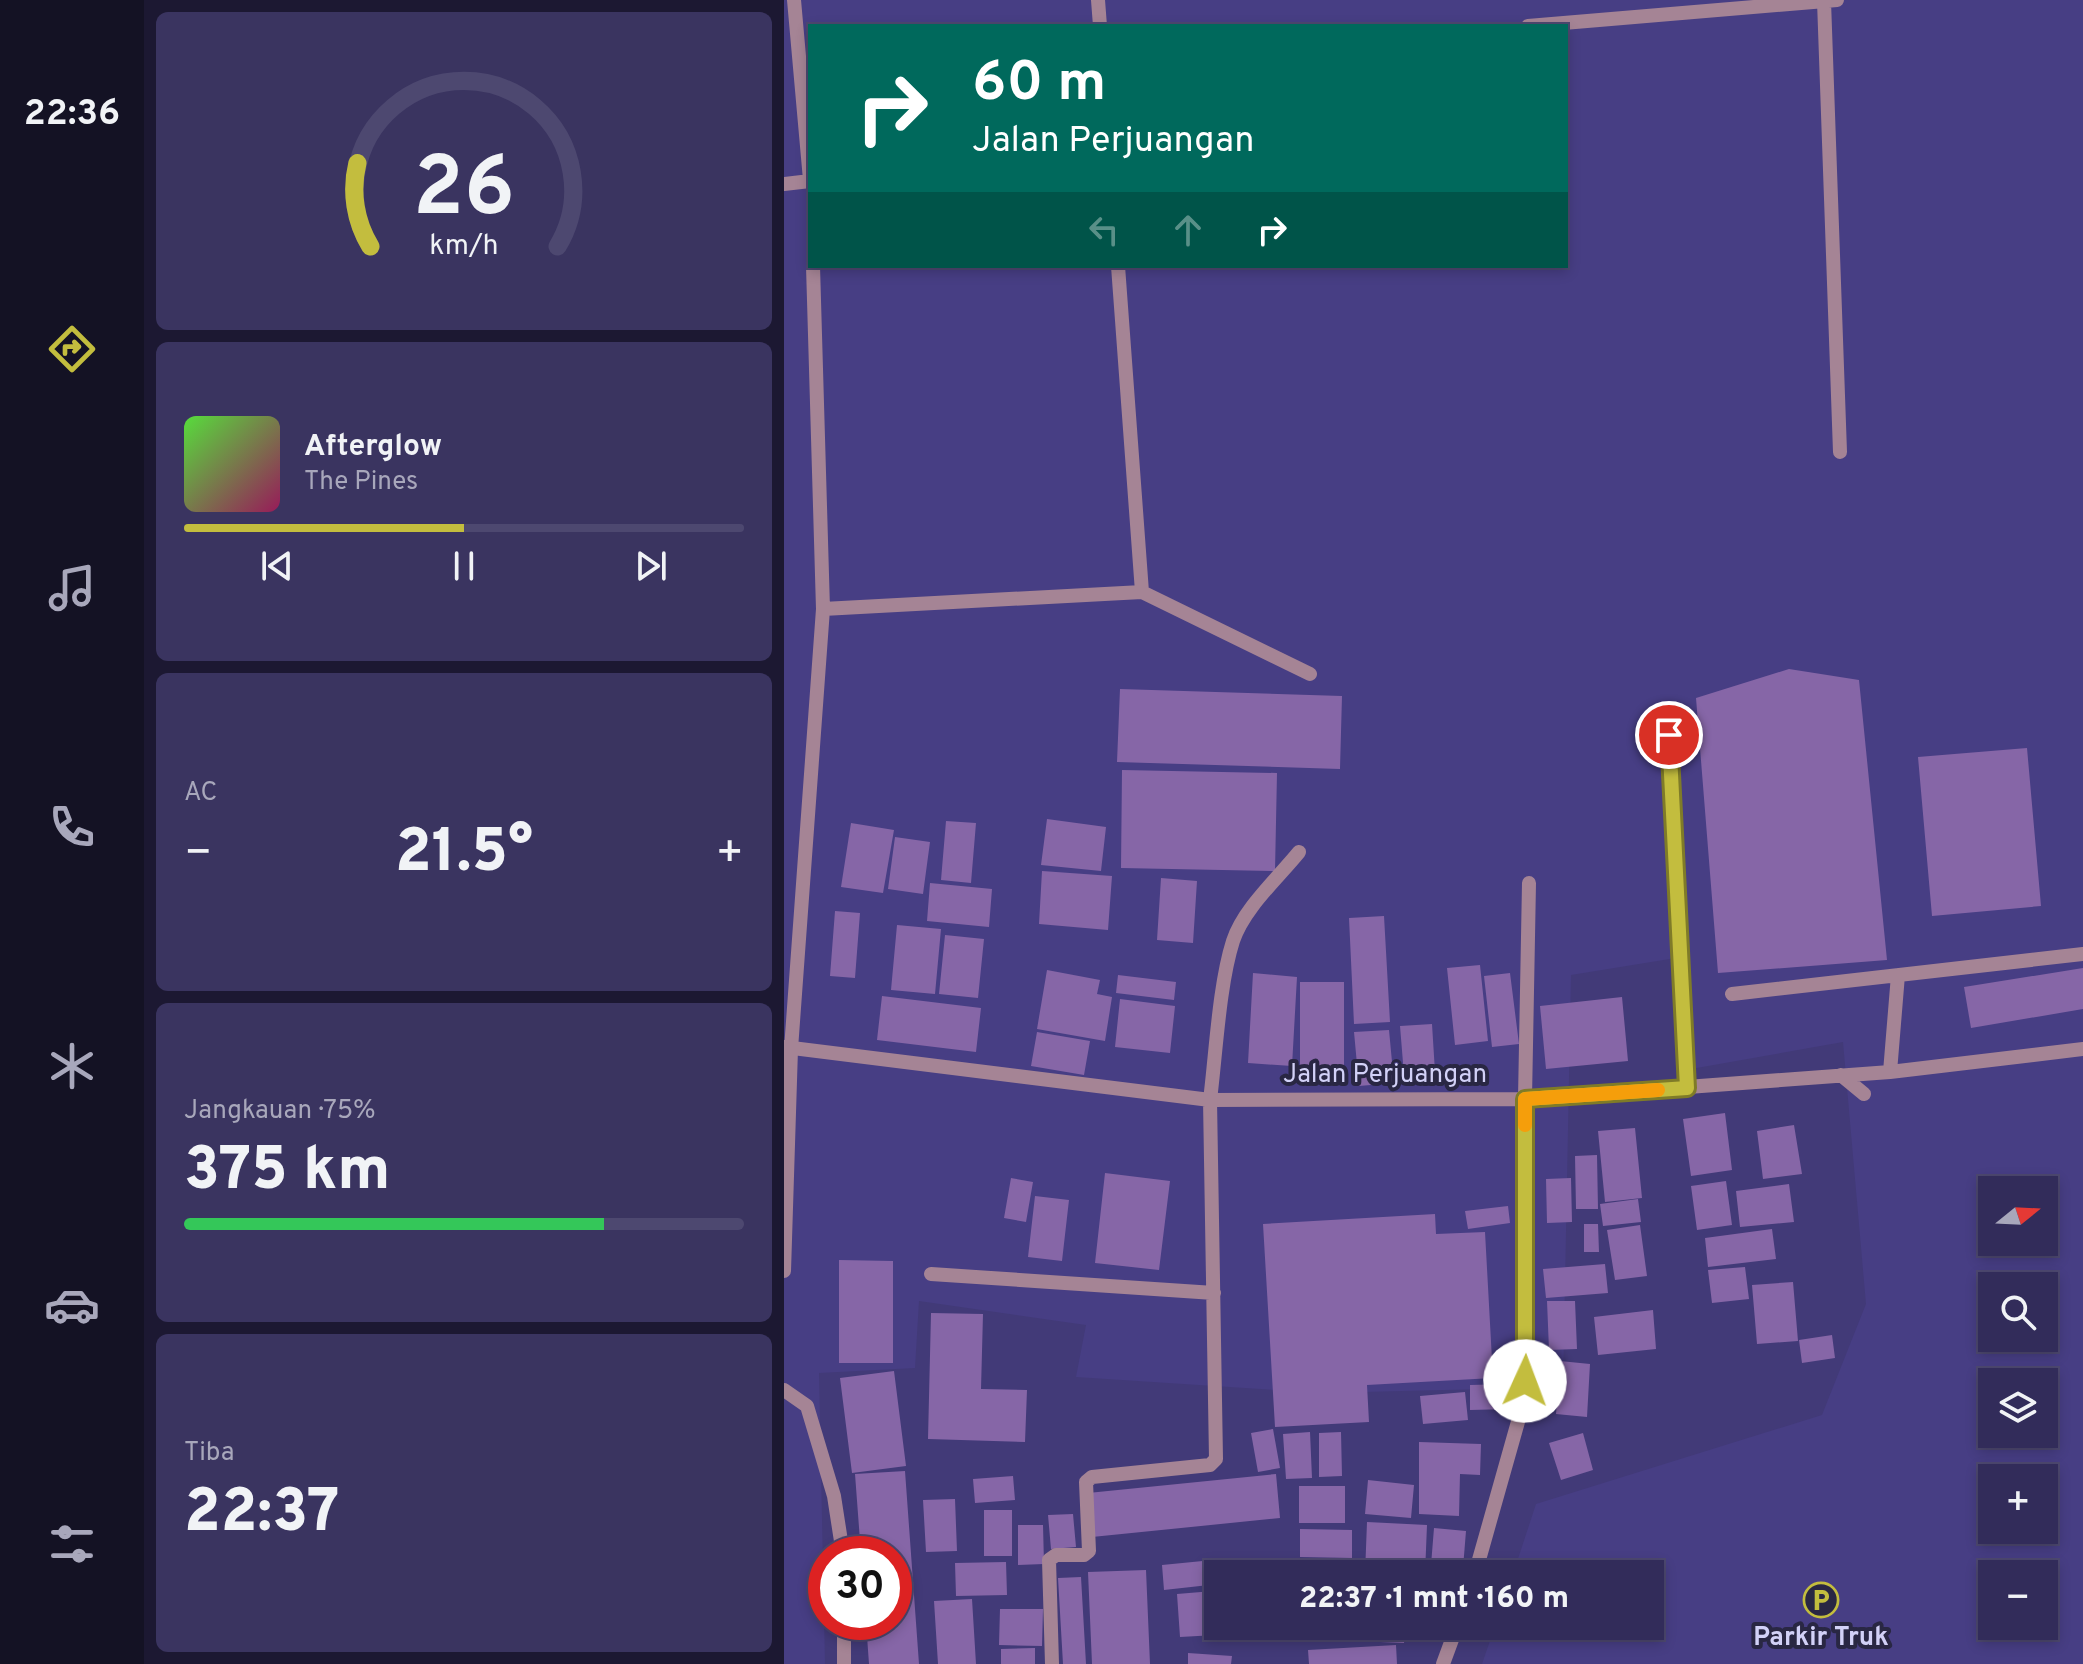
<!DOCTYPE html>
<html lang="id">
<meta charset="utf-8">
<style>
:root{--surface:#322c5a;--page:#3a3460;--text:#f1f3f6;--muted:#a8a7bb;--line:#4d4870;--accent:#c3bd3e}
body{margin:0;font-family:Overpass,sans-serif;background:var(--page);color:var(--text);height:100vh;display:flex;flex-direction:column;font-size:30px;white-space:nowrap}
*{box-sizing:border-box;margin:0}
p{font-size:26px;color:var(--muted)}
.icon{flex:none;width:44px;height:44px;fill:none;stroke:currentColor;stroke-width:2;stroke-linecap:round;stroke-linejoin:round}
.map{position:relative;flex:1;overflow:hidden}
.details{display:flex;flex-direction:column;gap:12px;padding:12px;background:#1c1832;width:640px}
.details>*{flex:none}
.banner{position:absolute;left:24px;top:24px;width:760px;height:244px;border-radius:0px;box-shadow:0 4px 12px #0003,0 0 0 2px var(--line);background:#00695c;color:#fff;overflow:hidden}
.needle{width:52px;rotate:72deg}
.controls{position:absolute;left:1194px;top:1176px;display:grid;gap:16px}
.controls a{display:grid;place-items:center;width:80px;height:80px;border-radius:0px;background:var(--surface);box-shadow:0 4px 12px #0003,0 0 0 2px var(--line);font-size:40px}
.speed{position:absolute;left:24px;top:1536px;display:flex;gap:16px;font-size:40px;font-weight:700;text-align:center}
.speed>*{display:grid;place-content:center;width:104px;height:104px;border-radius:50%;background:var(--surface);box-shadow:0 4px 12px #0003,0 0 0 2px var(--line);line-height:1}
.speed .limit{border:12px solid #d22;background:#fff;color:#111}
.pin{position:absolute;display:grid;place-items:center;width:68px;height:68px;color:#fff;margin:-34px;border:4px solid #fff;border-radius:50%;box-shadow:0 2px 8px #0007}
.me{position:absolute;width:88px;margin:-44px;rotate:2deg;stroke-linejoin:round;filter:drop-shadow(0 0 6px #0008)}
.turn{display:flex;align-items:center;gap:28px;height:168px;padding:0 32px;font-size:36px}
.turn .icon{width:104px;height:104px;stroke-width:2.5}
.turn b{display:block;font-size:56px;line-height:68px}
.lanes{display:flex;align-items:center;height:76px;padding:0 32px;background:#0003;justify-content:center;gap:40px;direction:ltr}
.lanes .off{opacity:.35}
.big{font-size:60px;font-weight:800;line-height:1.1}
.details .tile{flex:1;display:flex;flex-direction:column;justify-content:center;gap:12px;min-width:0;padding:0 28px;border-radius:12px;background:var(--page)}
.details .dial{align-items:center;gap:0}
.dial svg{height:208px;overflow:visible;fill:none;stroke:var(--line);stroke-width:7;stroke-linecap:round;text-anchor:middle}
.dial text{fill:var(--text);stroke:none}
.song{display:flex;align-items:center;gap:24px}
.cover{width:96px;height:96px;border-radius:12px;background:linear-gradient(135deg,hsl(110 70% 55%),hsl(330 70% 35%))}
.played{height:8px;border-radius:4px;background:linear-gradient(90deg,var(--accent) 50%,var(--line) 50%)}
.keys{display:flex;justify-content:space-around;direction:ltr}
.heat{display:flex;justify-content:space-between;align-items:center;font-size:44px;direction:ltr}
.charge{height:12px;border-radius:6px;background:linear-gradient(90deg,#34c759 75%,var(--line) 0)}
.trip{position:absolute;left:420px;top:1560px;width:460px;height:80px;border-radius:0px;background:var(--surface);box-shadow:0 4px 12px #0003,0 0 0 2px var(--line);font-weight:800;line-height:80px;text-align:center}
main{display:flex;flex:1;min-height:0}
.menu{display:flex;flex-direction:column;width:144px;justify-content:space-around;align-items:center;background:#141224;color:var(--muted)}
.menu .icon{width:56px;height:56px}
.menu .active{color:var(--accent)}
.menu b{font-size:36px;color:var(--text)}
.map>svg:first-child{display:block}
.built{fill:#473e84;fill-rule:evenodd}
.building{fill:#8666a7}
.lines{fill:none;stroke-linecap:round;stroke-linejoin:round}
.minor{stroke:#a58495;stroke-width:14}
.route-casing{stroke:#7f7b28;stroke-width:20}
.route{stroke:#c3bd3e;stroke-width:14}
.slow{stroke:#f59e0b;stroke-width:14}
.labels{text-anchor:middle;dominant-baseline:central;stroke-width:8;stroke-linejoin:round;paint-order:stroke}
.street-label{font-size:26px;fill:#d2d1f7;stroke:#292743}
.poi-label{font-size:26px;font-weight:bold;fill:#d2d1f7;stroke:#292743}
</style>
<main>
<nav class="menu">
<b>22:36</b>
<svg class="icon active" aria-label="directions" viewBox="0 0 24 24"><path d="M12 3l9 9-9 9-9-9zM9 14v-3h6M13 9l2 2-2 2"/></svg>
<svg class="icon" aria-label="music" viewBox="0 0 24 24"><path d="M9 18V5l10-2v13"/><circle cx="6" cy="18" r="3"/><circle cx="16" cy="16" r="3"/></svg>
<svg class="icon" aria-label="phone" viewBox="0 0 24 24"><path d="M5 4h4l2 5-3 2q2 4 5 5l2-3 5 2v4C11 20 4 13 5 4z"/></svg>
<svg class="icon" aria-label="climate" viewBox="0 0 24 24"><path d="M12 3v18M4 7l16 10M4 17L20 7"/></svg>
<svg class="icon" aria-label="car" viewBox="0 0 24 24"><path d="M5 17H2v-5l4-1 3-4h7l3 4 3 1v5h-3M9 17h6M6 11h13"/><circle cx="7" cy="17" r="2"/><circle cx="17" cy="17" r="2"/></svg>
<svg class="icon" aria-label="filters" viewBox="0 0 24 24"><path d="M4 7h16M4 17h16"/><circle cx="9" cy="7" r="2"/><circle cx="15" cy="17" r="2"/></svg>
</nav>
<section class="details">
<div class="tile dial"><svg viewBox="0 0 100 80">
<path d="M14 69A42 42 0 1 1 86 69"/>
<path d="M14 69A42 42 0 0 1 9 37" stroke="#c3bd3e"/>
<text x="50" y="56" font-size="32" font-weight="700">26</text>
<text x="50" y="72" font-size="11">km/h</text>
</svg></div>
<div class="tile">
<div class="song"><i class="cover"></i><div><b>Afterglow</b><p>The Pines</p></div></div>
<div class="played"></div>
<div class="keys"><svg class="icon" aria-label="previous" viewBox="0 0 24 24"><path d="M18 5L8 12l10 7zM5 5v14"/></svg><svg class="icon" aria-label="pause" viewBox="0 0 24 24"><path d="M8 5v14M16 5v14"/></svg><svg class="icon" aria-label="next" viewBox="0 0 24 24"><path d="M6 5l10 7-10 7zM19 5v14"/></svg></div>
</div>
<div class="tile"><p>AC</p>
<div class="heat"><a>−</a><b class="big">21.5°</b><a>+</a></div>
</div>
<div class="tile"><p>Jangkauan · 75%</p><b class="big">375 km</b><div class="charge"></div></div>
<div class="tile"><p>Tiba</p><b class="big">22:37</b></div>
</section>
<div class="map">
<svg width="1299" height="1664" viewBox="0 0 1299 1664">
<rect width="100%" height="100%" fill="#423a78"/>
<path class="built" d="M0,0h1299v1664h-601l13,-38h155v-52h-137l23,-70 286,-89 44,-111 -23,-262 -152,27 -9,-112 -111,18 -8,412 -242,6 -245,-16 10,-52 -167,-24 -4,67 -96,5 6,291h-41zM26,26h756v240h-756zM1208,1190h52v52h-52zM1208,1286h52v52h-52zM1208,1382h52v52h-52zM1208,1478h52v52h-52zM1208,1574h52v52h-52z"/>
<path class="building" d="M1005,669l70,11 28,280 -169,13 -22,-275z
M336,689l222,7 -2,73 -223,-7z
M1243,748l14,158 -109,10 -14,-159z
M338,770l155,3 -2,98 -154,-3z
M263,819l59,8 -5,44 -60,-6z
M162,821l30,2 -5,60 -30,-3z
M67,823l43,7 -11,63 -42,-6z
M111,837l35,5 -7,52 -35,-5z
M258,871l70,5 -4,54 -69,-6z
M377,878l36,3 -4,62 -36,-3z
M146,883l62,6 -3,38 -62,-6z
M51,911l25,2 -5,65 -25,-2z
M600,916l6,106 -36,2 -5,-106z
M113,925l44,4 -6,65 -44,-4z
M161,935l39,4 -6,59 -39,-4z
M696,965l8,76 -33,4 -8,-77z
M1299,968v41l-112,19 -7,-41z
M263,970l53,10 -3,14 15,3 -7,44 -68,-12z
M469,973l44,4 -5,89 -44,-3z
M726,973l9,71 -27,3 -8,-71z
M334,975l58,7 -2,18 -58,-7z
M516,982h44v87h-44z
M98,996l99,12 -5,44 -99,-12z
M838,997l6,64 -82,8 -6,-63z
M336,999l55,7 -5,47 -55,-6z
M648,1024l3,48 -31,3 -4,-49z
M605,1030l5,53 -35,3 -5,-54z
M253,1032l53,9 -6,34 -53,-9z
M941,1113l7,57 -41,6 -8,-57z
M1010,1125l8,49 -39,5 -6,-48z
M851,1128l7,70 -37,4 -7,-71z
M813,1155l1,54h-22l-1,-53z
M321,1173l65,8 -11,89 -64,-7z
M227,1178l22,4 -7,40 -22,-4z
M787,1178l1,44 -25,1 -1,-44z
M942,1181l6,44 -35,5 -6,-44z
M1005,1184l5,38 -54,5 -4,-36z
M251,1196l34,4 -7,61 -34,-4z
M854,1199l3,23 -38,4 -3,-22z
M724,1206l2,17 -42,6 -3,-18z
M651,1214l1,20 49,-2 8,146 -126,7 2,37 -94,5 -12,-203z
M800,1224h14l1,28h-15z
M856,1225l7,51 -32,4 -8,-50z
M988,1229l4,30 -68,8 -3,-29z
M55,1260l54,1v102h-54z
M821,1264l3,29 -62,5 -3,-29z
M961,1267l4,32 -37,4 -4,-33z
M1009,1282l5,59 -41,3 -5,-59z
M763,1301h28l2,48 -28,1z
M869,1310l3,39 -58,6 -4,-38z
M147,1313l52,1 -2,75 46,1 -2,52 -97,-3z
M1048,1335l3,23 -33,5 -3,-23z
M776,1361l30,3 -3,53 -31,-3z
M110,1371l12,95 -54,7 -12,-95z
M725,1384l1,25 -40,1v-25z
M681,1392l3,28 -45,4 -3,-28z
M489,1429l7,39 -22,4 -7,-39z
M526,1432l2,46 -26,1 -3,-45z
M557,1432l1,44 -23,1v-44z
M799,1433l10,37 -32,10 -12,-37z
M635,1442l62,2 -1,31 -20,-1 -1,42 -40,-2z
M121,1471l14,193h-50l-3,-42h28v-68h-33l-6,-80z
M492,1474l4,44 -188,19 -4,-44z
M229,1476l2,24 -40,3 -2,-24z
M584,1480l46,5 -3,33 -46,-4z
M515,1486h46v37h-46z
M171,1499l2,52 -31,1 -3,-52z
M200,1510h28v46h-28z
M289,1514l3,33 -25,2 -3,-34z
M583,1522l60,3 -2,49h-60z
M234,1525h25l1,39 -26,1z
M650,1528l32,3 -3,37 -32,-3z
M516,1529l52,1v28l-52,-1z
M439,1559l1,15h-6v10l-54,6 -2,-25z
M530,1559l43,1v14h-43z
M222,1562l1,33 -51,1 -1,-33z
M362,1570l4,94h-58l-4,-92z
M297,1577l5,87h-23l-5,-86z
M429,1591l3,44 -36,2 -3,-43z
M188,1599l4,65h-38l-4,-63z
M216,1609h43l-1,37 -43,-1z
M518,1626h27v16h-27z
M572,1626h49l-1,17 -48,-2z
M612,1645l1,19h-88l-1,-14z
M251,1648v16h-34v-15z
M404,1653l44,3 -1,8h-43z"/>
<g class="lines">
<path class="minor" d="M10,0l16,180
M314,0l2,26
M1040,1l16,451
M744,26l309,-26
M0,184l26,-3
M334,266l24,326
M39,609l319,-17 168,82
M885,735l18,353
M948,994l351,-40
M0,1047l426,53 315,-1 365,-27 193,-23
M1106,1072l8,-97
M1057,1075l23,19
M0,1271l7,-222 32,-440 -10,-343
M147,1274l283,19
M0,1390l23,16 27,90 9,58
M691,1574l48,-170 4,-46 -2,-259 4,-216
M60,1622v42
M268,1664l-3,-104 7,-5h28l5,-4 -3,-69 6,-5 118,-12 6,-6 -6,-359c6,-47 9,-115 23,-159 11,-33 45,-63 66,-89
M659,1664l14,-38"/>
</g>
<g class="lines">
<g class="route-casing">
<path id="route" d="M741,1381v-282l162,-11 -18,-353"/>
</g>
<use href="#route" class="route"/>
<path class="slow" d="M741,1125v-26l133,-9"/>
</g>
<defs>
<g id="parking-ring" transform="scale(1.8)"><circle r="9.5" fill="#292743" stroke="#c3bd3e" stroke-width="1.5"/><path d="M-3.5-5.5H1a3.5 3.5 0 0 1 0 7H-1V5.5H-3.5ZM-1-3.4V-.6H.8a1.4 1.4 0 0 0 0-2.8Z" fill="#c3bd3e"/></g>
</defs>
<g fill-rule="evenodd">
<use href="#parking-ring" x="1037" y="1600"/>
</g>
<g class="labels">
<g class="street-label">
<text x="601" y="1075">Jalan Perjuangan</text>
</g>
<g class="poi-label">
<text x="1037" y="1638">Parkir Truk</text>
</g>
</g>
</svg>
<div class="controls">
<a><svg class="needle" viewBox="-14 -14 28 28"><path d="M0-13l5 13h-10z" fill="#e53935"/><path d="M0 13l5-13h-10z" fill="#a8a7bb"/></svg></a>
<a><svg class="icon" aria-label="search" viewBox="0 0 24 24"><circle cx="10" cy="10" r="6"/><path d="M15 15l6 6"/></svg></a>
<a><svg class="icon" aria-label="layers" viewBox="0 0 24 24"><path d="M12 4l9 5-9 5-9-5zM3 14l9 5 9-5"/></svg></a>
<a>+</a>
<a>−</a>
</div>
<div class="speed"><div class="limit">30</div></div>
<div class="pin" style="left:885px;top:735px;background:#d93025"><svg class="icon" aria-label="arrive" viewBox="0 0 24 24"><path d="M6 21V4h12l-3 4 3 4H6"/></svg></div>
<svg class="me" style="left:741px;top:1381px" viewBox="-20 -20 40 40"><circle r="19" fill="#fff"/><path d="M0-13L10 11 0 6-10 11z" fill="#c3bd3e"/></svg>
<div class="trip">22:37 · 1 mnt · 160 m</div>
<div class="banner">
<div class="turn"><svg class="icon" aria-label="right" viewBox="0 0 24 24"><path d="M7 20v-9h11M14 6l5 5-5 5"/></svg><div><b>60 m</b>Jalan Perjuangan</div></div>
<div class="lanes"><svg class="icon off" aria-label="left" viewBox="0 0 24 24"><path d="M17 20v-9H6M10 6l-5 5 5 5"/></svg><svg class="icon off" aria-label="ahead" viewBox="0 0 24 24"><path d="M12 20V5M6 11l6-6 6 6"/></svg><svg class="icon" aria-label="right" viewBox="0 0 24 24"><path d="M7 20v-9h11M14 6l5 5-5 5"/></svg></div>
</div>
</div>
</main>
